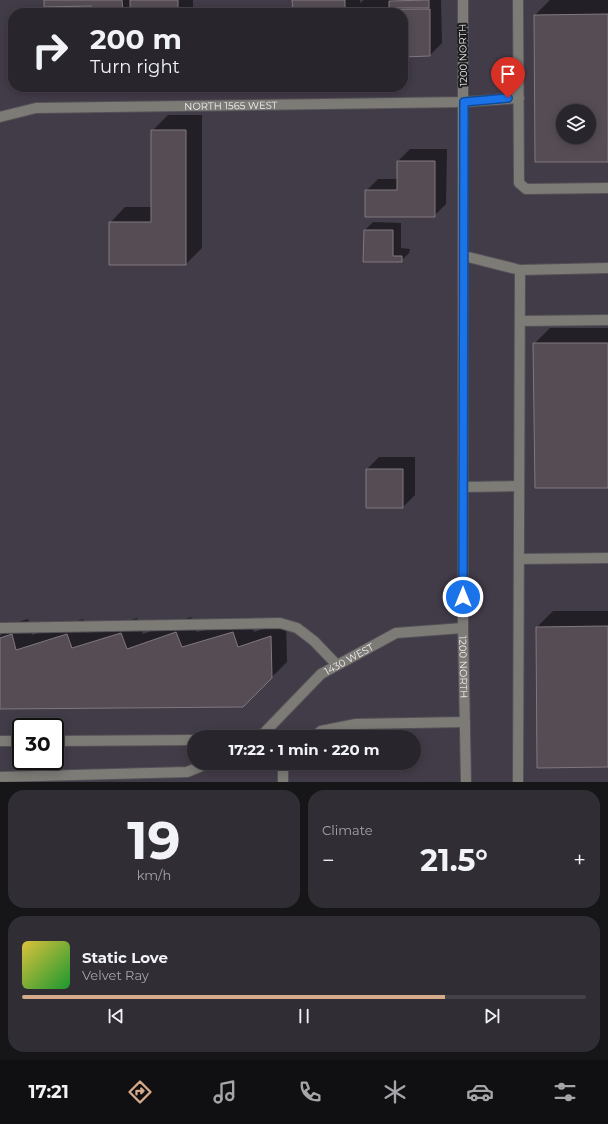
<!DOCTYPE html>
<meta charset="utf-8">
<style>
:root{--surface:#28262c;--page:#302e34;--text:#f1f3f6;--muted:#a5a5a9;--line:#444348;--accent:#d6ab8b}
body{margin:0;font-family:Montserrat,sans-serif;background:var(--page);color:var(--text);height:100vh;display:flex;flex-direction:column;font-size:15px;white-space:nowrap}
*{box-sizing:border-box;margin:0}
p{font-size:13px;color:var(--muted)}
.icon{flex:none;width:22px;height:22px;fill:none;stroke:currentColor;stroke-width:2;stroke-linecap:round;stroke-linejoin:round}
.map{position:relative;height:782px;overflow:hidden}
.sheet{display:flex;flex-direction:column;gap:8px;padding:8px;background:#161518;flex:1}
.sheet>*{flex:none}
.guide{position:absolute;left:8px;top:8px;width:400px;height:84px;border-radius:16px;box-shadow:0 2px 10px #0003,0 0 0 1px var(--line);background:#28262c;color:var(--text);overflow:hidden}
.buttons{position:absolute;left:556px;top:104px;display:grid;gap:8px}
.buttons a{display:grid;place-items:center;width:40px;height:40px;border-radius:50%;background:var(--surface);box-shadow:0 2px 10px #0003,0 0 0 1px var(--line);font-size:20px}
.speed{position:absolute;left:12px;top:718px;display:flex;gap:8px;font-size:20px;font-weight:700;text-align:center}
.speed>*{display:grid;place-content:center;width:52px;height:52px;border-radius:50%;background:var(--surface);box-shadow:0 2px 10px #0003,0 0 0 1px var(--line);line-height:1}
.speed .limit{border:2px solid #111;border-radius:6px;background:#fff;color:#111}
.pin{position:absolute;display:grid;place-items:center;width:34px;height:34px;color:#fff;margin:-41px -17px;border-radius:50% 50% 50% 0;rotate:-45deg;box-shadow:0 0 4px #0007}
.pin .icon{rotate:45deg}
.me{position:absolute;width:44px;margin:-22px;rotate:0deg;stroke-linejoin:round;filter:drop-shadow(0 0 3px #0008)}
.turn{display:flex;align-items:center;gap:14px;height:84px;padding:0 16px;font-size:18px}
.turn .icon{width:52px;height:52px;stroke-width:2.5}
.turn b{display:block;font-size:28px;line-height:34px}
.big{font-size:30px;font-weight:700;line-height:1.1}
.sheet .widget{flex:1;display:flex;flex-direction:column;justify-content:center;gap:6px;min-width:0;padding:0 14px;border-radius:16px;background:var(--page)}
.sheet .dial{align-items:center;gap:0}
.dial b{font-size:52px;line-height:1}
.song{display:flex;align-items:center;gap:12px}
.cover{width:48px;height:48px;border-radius:6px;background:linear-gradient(135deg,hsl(50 70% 55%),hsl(130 70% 35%))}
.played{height:4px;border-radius:2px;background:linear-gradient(90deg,var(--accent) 75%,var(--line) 75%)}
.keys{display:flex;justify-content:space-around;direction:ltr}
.heat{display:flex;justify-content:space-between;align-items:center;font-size:22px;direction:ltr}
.sheet .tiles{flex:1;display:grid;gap:8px;grid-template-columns:1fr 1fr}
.widget:last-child{grid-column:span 2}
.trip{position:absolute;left:187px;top:730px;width:234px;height:40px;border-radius:20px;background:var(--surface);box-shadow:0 2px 10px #0003,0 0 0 1px var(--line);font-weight:700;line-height:40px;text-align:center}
.dock{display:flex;height:64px;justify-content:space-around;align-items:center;background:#100f12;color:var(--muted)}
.dock .icon{width:28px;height:28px}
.dock .active{color:var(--accent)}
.dock b{font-size:18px;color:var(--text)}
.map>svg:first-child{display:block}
.built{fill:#423b48;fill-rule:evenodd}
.shadow{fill:#0007;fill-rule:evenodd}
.building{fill:#564d54;stroke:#81787f;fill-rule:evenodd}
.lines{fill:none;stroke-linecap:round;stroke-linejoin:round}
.minor-casing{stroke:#545057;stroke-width:12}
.minor{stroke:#7d7b76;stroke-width:10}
.route-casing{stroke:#114b97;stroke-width:10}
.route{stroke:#1a73e8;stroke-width:7}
.labels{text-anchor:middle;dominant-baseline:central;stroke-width:4;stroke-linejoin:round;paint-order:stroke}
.street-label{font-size:10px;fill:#efedf2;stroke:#1c1b1e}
</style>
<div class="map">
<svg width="608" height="782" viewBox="0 0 608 782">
<rect width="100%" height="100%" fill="#36323a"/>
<path class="built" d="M0,0h608v782h-608zM13,13h390v74h-390zM563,111h26v26h-26zM21,727h34v34h-34zM194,737h220v26h-220z"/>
<path class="shadow" d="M45,0h148v13h-101v-8z
M293,0h67v3l4,-3h77l1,43 -12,12 -27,1v-43h-109z
M550,0h58v161h-72l-1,-146zM563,111h26v26h-26z
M168,115h34v133l-16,16 -76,-41 15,-16h27v-76z
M410,149h37l-1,55 -12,12 -68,-25 12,-12h20v-18z
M373,222l28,1v25l9,1 -1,4 -8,8h-37l1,-31z
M550,328h58v159l-74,-143z
M379,457h36v38l-12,12 -36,-38z
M553,611h55v155l-71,-139z
M191,617l6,15 52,-15 5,15 32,-11 1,41 -44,44 -243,2v-72l12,-12 16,-5 4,16 51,-16 4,14 50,-15 6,16z"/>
<path class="building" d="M44,0h78l1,13h-32v-7l-47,1z
M130,0h48v13h-48z
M292,0h53v13h-52z
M429,0v8h-40v-7z
M430,9v47l-27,1v-44h-51v-3z
M608,14v148h-73l-1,-147zM563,111h26v26h-26z
M151,130h35v135h-77v-43h42z
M397,161h38v56h-70v-27h32z
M364,230h29v26h9v6h-39z
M533,343h75v145h-73z
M366,469h37v39h-37z
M608,626v141l-71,1 -1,-141z
M176,632l6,15 51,-15 5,15 33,-11 1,42 -29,29 -243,2v-71l12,-4 4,16 51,-16 5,14 49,-15 6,16z"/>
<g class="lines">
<g class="minor-casing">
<g id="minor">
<path id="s1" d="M463,0v628l3,154"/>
<path d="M518,0l1,183 7,6 82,-1"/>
<path id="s2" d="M0,117l36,-9 428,-6 55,-4"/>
<path d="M464,256l56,14 88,-2"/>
<path d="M520,321l88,-1"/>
<path d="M464,487l55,-1"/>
<path d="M519,559l89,-1"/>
<path d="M0,628l280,-5 17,5 17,13 23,24"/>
<path id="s3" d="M258,737l5,-3 58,-60 75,-41 67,-5"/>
<path d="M313,737l8,-6 35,-7 109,-2"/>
<path d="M0,741h21"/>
<path d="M55,741l139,-1"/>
<path d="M283,763v19"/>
<path d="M0,777l187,-5 22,-9"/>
<path d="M518,782l2,-512"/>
</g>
</g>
<use href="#minor" class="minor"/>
</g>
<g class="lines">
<g class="route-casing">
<path id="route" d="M463,597l1,-495 44,-4"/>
</g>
<use href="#route" class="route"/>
</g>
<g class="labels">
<g class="street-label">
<text transform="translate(463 55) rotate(-91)">1200 NORTH</text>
<text stroke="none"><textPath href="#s2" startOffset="232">NORTH 1565 WEST</textPath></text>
<text stroke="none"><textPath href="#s3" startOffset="121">1430 WEST</textPath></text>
<text stroke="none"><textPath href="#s1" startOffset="667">1200 NORTH</textPath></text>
</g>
</g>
</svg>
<div class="buttons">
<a><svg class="icon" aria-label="layers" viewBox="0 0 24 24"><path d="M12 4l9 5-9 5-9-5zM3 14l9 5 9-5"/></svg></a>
</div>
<div class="speed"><div class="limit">30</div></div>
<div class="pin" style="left:508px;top:98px;background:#d93025"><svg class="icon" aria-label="arrive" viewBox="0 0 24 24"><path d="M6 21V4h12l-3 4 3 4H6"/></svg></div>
<svg class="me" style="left:463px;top:597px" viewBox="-20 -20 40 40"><circle r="17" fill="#1a73e8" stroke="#fff" stroke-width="3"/><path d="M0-11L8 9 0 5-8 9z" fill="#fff"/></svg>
<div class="trip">17:22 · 1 min · 220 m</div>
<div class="guide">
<div class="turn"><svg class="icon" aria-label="right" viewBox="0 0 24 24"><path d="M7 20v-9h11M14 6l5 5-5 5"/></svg><div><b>200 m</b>Turn right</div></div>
</div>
</div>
<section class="sheet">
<div class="tiles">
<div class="widget dial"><b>19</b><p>km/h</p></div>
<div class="widget"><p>Climate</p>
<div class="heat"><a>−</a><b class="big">21.5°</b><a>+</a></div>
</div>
<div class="widget">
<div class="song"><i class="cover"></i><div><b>Static Love</b><p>Velvet Ray</p></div></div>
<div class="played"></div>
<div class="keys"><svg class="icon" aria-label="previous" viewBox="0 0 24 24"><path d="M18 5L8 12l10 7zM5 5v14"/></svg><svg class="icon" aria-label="pause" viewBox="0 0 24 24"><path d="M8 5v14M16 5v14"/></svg><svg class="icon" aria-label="next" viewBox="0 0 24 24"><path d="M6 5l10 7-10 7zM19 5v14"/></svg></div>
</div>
</div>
</section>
<nav class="dock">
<b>17:21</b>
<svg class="icon active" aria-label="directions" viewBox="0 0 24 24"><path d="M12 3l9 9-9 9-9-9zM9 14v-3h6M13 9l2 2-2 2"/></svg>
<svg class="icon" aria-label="music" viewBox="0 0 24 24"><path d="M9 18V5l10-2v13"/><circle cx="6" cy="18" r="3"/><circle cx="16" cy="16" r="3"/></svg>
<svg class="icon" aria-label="phone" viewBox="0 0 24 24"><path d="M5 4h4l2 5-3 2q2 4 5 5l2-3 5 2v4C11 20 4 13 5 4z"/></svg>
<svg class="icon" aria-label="climate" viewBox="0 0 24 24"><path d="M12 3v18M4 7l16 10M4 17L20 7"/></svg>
<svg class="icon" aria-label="car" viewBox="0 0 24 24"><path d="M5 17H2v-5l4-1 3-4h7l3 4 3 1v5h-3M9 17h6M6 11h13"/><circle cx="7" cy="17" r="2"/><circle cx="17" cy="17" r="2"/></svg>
<svg class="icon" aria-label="filters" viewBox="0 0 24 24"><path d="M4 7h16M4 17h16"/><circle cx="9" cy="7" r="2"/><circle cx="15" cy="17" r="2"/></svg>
</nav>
